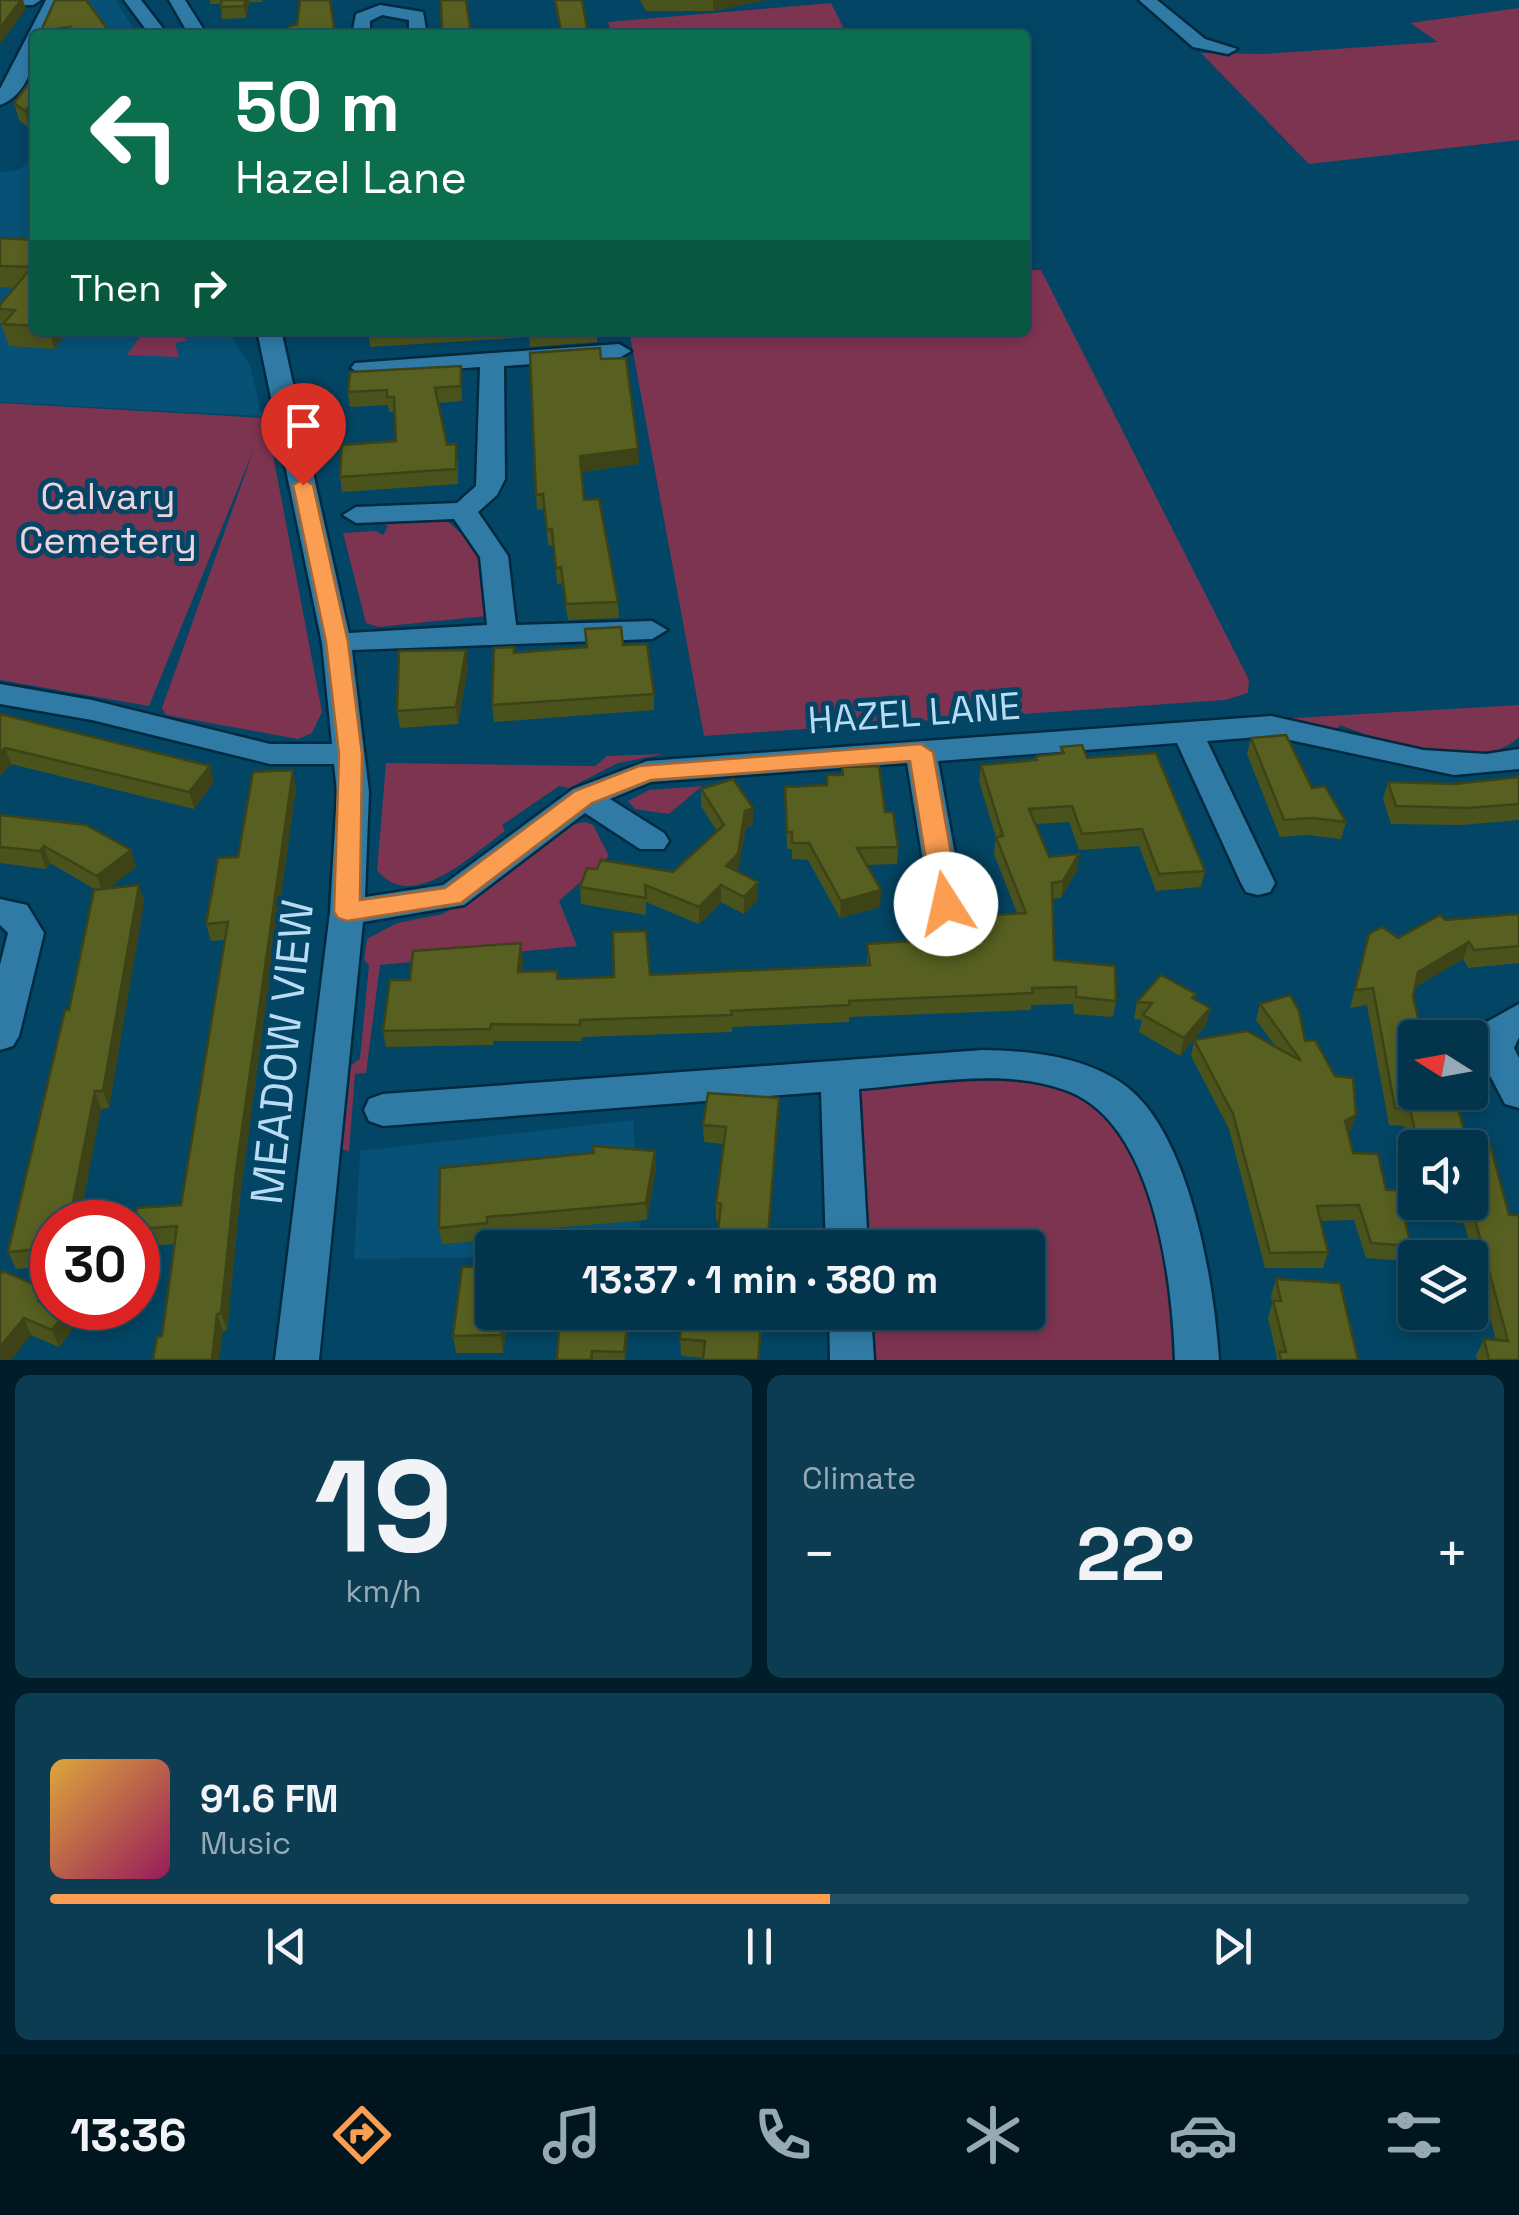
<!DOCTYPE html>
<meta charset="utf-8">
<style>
:root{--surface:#02344b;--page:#0c3c52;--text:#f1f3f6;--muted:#96aab5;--line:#234f63;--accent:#fb9e52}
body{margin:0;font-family:"Space Grotesk",sans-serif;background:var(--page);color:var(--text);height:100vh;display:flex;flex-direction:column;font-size:38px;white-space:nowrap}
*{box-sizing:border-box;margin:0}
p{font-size:32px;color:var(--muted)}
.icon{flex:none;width:55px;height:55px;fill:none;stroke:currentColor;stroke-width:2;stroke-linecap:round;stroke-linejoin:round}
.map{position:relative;height:1360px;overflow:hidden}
.sheet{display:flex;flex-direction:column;gap:15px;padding:15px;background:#011d29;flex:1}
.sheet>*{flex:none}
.banner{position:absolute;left:30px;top:30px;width:1000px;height:305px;border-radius:10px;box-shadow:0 5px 15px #0003,0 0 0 2px var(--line);background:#0b6e4f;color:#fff;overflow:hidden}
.needle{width:65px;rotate:281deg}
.fabs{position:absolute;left:1398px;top:1020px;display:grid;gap:20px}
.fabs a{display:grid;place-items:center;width:90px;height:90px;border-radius:10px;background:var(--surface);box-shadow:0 5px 15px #0003,0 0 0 2px var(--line);font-size:50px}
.speed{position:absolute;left:30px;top:1200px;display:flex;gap:20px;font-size:50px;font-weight:700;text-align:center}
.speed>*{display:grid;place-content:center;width:130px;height:130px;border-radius:50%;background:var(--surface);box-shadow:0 5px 15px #0003,0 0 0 2px var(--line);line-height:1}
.speed .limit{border:15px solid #d22;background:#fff;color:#111}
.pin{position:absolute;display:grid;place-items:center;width:85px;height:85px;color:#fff;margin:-102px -42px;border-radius:50% 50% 50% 0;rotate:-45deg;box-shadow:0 0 10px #0007}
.pin .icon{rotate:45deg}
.me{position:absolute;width:110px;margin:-55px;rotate:350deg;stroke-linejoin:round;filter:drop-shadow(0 0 8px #0008)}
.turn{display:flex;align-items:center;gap:35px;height:210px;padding:0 40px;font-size:45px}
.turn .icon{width:130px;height:130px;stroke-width:2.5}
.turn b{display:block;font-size:70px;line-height:85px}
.then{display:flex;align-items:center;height:95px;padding:0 40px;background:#0003;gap:20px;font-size:38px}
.big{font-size:75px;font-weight:700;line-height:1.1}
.sheet .card{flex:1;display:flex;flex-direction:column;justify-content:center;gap:15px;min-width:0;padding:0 35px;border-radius:15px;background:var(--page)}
.sheet .dial{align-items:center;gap:0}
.dial b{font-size:130px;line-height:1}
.song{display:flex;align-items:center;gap:30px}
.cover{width:120px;height:120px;border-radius:15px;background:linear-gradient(135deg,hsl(40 70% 55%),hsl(330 70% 35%))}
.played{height:10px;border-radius:5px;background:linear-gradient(90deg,var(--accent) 55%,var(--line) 55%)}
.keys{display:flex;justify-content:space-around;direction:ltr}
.heat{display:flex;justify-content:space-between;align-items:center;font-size:55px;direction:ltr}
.sheet .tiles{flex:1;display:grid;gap:15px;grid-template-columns:1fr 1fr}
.card:last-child{grid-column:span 2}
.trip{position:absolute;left:475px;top:1230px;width:570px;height:100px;border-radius:10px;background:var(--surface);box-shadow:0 5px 15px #0003,0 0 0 2px var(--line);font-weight:700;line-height:100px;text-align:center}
.tab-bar{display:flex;height:160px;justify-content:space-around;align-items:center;background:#01151e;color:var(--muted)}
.tab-bar .icon{width:70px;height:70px}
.tab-bar .on{color:var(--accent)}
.tab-bar b{font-size:45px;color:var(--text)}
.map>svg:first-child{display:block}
.built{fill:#065175}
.green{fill:#7d3451}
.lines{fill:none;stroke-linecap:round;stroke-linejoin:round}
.minor-casing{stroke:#002a40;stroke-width:5}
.minor{fill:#2f7ba6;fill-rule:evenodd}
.wall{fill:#4b531c}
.shaded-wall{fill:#3d4316}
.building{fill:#576020;stroke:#3d4316;stroke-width:2.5}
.route{fill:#fb9e52;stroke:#a36735;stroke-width:2.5}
.labels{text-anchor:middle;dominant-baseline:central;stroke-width:10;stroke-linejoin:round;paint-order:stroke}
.park-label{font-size:38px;fill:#f0d2db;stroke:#034564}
.street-label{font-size:38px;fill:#b9dcf4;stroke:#034564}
.near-street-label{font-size:45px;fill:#b9dcf4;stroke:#034564}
</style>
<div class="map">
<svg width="1519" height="1360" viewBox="0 0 1519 1360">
<rect width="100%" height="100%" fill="#034564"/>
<path class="built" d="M64,0h51l23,35h-90z
M35,156v174h192l23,35 12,51 -262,-14v-230l19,-2z
M633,1120l8,127 -149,1v9l-138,2 6,-108z"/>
<path class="green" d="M831,3l16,32h-235l-4,-13z
M1519,8v132l-210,24 -108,-111 63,1 174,-12 -28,-19z
M1025,270h16l208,410 -1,13 -23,7 -521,36 -75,-406h396z
M144,330l37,5 7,5 -13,3 4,14 -52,-2z
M0,403l266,15 56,294 -10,21 -14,6 -132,-24 -4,-7 92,-259 -105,257 -149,-26z
M443,517l36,33 8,66 -109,11 -12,-4 -23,-90 33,-2 7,4 5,-8 -7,-6z
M1519,705v32c-40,39 -134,5 -179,-12l-3,5 -61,-11z
M664,754l-46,9 -49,25 -10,-2 -57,39 3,6c-31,22 -94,84 -128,39l9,-107 209,3 12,-10z
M702,786l-33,28 -34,-5 -7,-8 21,-11z
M585,822l8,3 16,31 -50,45 18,45 -197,19 -14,108 -11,1 -6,77 -11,-3 9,-80 13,-9 9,-94 -5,-5 3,-21 30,-16 46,-9 128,-89z
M1001,1074l72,15 54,43 37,108 9,51 2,69h-309l-3,-47 165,-1v-64h-167v-157l10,-5z"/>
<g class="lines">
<g class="minor-casing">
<path id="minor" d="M0,0h41l-8,5 -33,1z
M46,0h16l-15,35h-12c0,27 -6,59 -35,70v-16z
M124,0h17l27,35h-18z
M169,0h16l22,35h-18z
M1139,0h18l48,39 32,10 -9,5 -35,-7z
M380,5l43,7 4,23h-18v-15l-27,-5 -12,6v14h-18l4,-21z
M257,330h24l68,303 138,-8 -7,-68 -26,-38 -98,4 -13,-8 13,-8 101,-4 19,-17 4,-119 -117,8 -12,-7 4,-5 264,-19 12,7 -12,7 -115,8 1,113 -8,16 -19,17 30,44 8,69 136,-4 15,9 -15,9 -300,11 17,142 -4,105 78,-12 130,-96 74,-28 624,-45 152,34 63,4 33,-5v20l-65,6 -183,-39 -64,5 68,142 -5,9 -12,3 -12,-3 -5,-9 -64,-140 -239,18 26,143 -5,9 -12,3 -12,-3 -5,-9 -23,-141 -256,19 -41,17 54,34 5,8 -5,8h-24l-55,-36 -121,92 -101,17 -44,438h-44l55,-448 7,-120 -3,-28h-64l-178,-44 -92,-16v-20l92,16 178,44h62l-10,-101z
M0,899l27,6 17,28 -25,103 -6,10 -13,4v-85l8,-32 -8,-8z
M1519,1004v33l-5,11 5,10v50l-14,-4 -29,-55 7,-25z
M983,1050c47,1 100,6 140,34 67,47 91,199 96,276h-44c-3,-82 -21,-239 -110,-270 -63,-23 -141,-6 -206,-1l9,159h-42l-5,-156 -438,34 -14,-5 -5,-11 5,-11 14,-5z
M829,1312h42l3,48h-44z"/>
</g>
<use href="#minor" class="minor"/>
</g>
<path class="wall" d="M210,0h52l1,2h-14l-3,16 -24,1 -1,-15h-11z
M640,0h126l-53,11h-67z
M35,75l-5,54 -11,-9 -5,-17z
M0,238l35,2v90h34l-15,19 -45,-3 -9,-24v-17l15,-17 -15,-1z
M368,330h242v2h-13v10l-67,5 -1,-10 -159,10z
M601,359l38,105 -58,8 3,28 34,102 1,16 -51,2 -6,-37 -5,1 -3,-39 -6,1 -3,-37 -8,1 -1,-15z
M461,366l1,35 -24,2 9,42 11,15v24l-116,8 -2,-15 56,-36 -1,-29h-6l-1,-7 -38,2 -2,-15z
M585,629l69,65v16l-160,12 -2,-17 22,-52 72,-6z
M468,667l-10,57 -58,4 -3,-17z
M0,714l214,68 -20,27 -183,-45 -11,11z
M1251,738l61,50 34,34 -5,17 -34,-4 -27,2 -33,-83z
M1061,747l26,11 118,113 -4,16 -45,4 -17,-45 -60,4 -10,-28 -33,2 13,33 30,-3 -2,16 -16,28 -9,1 2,61 62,41 -3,16 -39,-3 -1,-10 -42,1v5l-182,7v5l-117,5v5l-151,5 1,4h-89v4l-107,2 -3,-16 27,-51 113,-20 -1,12 35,-1 1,8 309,-14v-21l86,-5 -2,-6 2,-16 64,-4 -23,-59 2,-17 -17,-56 2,-16 54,-4 1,-5 24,-3z
M842,767l43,45 13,35 -1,17 -31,1 14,42 -40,11 -32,-58 -16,-1v-10h-5l-2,-62 42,-2 15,-10z
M1519,777v43l-57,5 -71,-1 -8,-25 5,-17 66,2z
M296,787l-55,401 -14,143 -65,5 12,-92 -35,3 -1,-25 43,-17 44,-265 -14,1 -5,-17 32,-67z
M701,789l52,19v17l-7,3 -9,44 21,28 -14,14 -23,-12 -22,22 -53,-22v13l-65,-11 -1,-17 17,-18 76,3 44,-41 -16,-25z
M0,815l136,52 -27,21 30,-3 5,17 -35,206 -8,1 -22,113h-27v44l-36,3 -8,-17 61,-242 27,-120 -46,-27 -4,6 -46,-6z
M1519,914v49l-51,5 -5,-9 -49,29 -1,9 10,41h-8v54h39l11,43 23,2 21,78h10v145h-42l-1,-4 8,-17 12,1 -32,-117 -14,-1 -5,-20h25v-54h-55v28l-11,-50 -15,-1 -22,-120 -17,3 19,-74 13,-7 16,11 42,-23 5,5z
M1195,1000l15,8 -4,17 -26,31 -41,-24 3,-12 -8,-1 3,-17z
M1260,1004l45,37 51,74 -5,15 -3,2 5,21 33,37 25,56 -6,15 -39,-3 -12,-38 -33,1 7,31 -5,16h-58l-36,-139 -38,-73 3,-16 82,7 -20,-27z
M779,1098v17l-60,106h-3v-18l7,-59 -19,-2 -1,-17z
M594,1153l62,15 -9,52 -158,13v7l-47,4 -3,-16z
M0,1274l47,16 5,18 20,22 -13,17 -28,-12z
M1276,1279l82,81h-82l1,-3 -9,-39 4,-14 -1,-8z
M492,1312h40l-24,1 -5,40h-47l-3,-17z
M707,1312h56l-4,48h-56v-2l-22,-2 -1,-17 27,-20z
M630,1319l-5,41h-32l-7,-31z"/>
<path class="shaded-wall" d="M21,0h2l3,9 -26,35v-16z
M245,0h4v2l-3,16 -2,-12z
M713,0h53l-53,11z
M70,27l2,8h-30l-1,-4z
M35,100v23l-5,6 -5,-18z
M49,330h20l-15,19z
M638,449l1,15 -58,8 -1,-16z
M466,650l2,17 -10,57 -2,-17z
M5,748l6,16 -11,11v-22z
M210,766l4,16 -20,27 -5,-17z
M293,770l3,17 -55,401 -14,143 -6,-18 15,-142z
M753,808v17l-7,3 -8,43 -12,-5 19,-55z
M44,846l6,17 -4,6 -6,-18z
M131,850l5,17 -34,26 -5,-17z
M1079,854l-2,16 -16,28 2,-17z
M758,882v18l-14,14v-17z
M139,885l5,17 -35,206 -6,-17z
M721,885v17l-22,22v-17z
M881,890l-1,17 -40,11 1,-17z
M1469,942l-6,17 -51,30 6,-17z
M521,943l2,17 -3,29 -2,-17z
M1210,1008l-4,17 -26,31 4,-18z
M95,1091l6,18 -22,113h-10z
M779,1098l-11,150h-1z
M1356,1115l-5,15 -11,6 5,-15z
M655,1151l1,17 -9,52 -1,-17z
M47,1290l5,14v4l-14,-7z
M503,1312h5l-5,41 -2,-18z
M629,1312l1,7 -5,41 -1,-8z
M65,1313l7,17 -13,17 -7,-17z
M217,1314l6,17 -4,29h-7z
M24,1318l7,17 -20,25h-11v-13z"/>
<path class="building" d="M0,0h21l-21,28z
M55,0h31l26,35h-48l6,-8 -29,4z
M222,0h23l-1,6 -24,1z
M300,0h30l5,35h-47l1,-9 8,-1z
M441,0h25l5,35h-29z
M555,0h27l6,35h-26z
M35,75v25l-10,11 -11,-8z
M0,238l35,2v86l-32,-2 12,-14 -15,-1v-4l32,-38 -32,-1z
M368,330h34l-34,2z
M600,348l1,11 25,-1 12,91 -58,7 4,44 15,-1 19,103 -52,2 -5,-37 -5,1 -4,-39 -5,1 -4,-36 -7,1 -6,-142z
M461,366v20l-26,2 12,57 9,-1v25l-116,8 2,-32 54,-4 -2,-44h-7v-7l-39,2 2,-20z
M621,627l2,18 24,-1 7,50 -162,11 2,-57 20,-1v6l73,-6 -2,-18z
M466,650l-10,57 -59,4 2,-60z
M0,714l210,52 -21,26 -184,-44 -5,5z
M1286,735l26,53 13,-2 21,36 -34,-4 -28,2 -33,-82z
M1082,745l5,13 69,-5 49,118 -46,3 -17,-45 -60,5 -10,-28 -43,3 20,48 30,-3 -16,27 -11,2 2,77 61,6 1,35 -40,-4v-10l-44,1 1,5 -184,8 1,4 -119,6 1,4 -152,5v5l-89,-1 -1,5 -107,2 7,-51h20l3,-29 108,-8 -3,29 39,-1v8l57,-2 -1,-45 33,-1 4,44 220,-10 -3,-21 91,-6 -5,-21 73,-4 -30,-76 7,-1 -22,-71 56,-5 -1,-4 28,-3 -3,-6z
M879,766l6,46h8l5,35 -41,1 24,42 -40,11 -32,-58h-17v-11h-5l-2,-45 42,-2v-10h16l-1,-8z
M293,770l-57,401 -15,142 -4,1 -5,46h-59l4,-23 5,-1 15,-110 -39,3v-7h-4l3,-14 44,-3 47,-283 -22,2 12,-66 20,-1 15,-85z
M1519,777v27l-51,4 -72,-2 -8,-24 66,2z
M733,779l20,29 -8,3 -7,43 -12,12 32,16 -14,15 -23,-12 -22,22 -54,-22 1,13 -66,-11 7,-19 10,1 4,-9 72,12 51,-47 -23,-36z
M0,815l86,10 45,25 -34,26 -53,-30 -4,5 -40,-4z
M139,885l-36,206h-8l-26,131h-17v26l-44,4 57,-242h4l25,-120z
M1519,914v32l-45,4 -5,-8 -51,30 -5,25 10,41h-8v54h39l11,43 23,2 21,78h10v145h-30l-5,-21 24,2 -37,-136 -14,-1 -1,-2h14v-54h-51l-9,-39 -15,-1 -22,-120 -18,2 14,-56 13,-7 16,11 42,-23 5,5z
M1161,975l35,19 -4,4 18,10 -26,30 -41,-23 9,-12 -15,-1z
M1290,995l9,16 6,30 10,-1 20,36 18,2 3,37 -11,6 8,32 25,1 8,36h12l13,56 -40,-3 -12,-38 -42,1 11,46 -58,1 -37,-139 -39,-74 53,-9 54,30 -41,-57z
M708,1093l71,5 -12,150h-51l5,-44 -5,-1 10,-76 -23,-2z
M593,1146l62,5 -9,52 -159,14v6l-48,5 1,-60 154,-15z
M462,1267h30v45h11l-2,23 -48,1z
M3,1271l44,19 -9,11 27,12 -13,17 -28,-12 -24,29v-73z
M1276,1279l64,4 18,77h-77l-2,-8h7l-13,-51h8z
M588,1312h41l-5,40 -32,-1 -1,9h-34l2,-31h27z
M707,1312h55l-4,48h-55l2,-19 -25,-2 3,-21 24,1z"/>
<path class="route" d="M303,479l10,6 35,157 14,112 -2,146 85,-12 130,-97 64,-25 282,-22 12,8 27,152 -4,7h-19l-4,-7 -23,-143 -259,19 -59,23 -131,100 -114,18 -9,-3 -4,-6 5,-158 -13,-112 -33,-157z"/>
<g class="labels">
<g class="park-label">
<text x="108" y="496">Calvary<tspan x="108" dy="44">Cemetery</tspan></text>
</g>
<g class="street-label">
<text transform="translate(914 713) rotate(-4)">HAZEL LANE</text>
</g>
<g class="near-street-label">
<text transform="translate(282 1052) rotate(-84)">MEADOW VIEW</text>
</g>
</g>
</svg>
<div class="fabs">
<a><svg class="needle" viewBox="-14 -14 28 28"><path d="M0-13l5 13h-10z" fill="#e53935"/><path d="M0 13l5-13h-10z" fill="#96aab5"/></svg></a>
<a><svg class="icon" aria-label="sound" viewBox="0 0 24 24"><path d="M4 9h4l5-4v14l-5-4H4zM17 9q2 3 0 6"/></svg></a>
<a><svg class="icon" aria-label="layers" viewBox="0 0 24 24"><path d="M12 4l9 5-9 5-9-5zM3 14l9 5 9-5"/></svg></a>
</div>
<div class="speed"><div class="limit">30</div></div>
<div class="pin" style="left:303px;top:485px;background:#d93025"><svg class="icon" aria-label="arrive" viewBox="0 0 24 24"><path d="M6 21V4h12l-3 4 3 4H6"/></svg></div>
<svg class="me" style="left:946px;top:904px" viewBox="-20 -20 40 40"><circle r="19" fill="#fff"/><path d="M0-13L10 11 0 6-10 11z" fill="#fb9e52"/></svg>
<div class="trip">13:37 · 1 min · 380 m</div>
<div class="banner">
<div class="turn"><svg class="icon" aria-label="left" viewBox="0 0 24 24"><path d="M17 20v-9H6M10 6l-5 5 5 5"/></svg><div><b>50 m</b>Hazel Lane</div></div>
<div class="then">Then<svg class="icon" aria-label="right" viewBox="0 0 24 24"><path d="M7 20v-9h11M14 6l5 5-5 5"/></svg></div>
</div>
</div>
<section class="sheet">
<div class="tiles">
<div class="card dial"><b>19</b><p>km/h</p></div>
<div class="card"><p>Climate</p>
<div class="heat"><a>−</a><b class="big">22°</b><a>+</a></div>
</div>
<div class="card">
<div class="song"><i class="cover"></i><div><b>91.6 FM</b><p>Music</p></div></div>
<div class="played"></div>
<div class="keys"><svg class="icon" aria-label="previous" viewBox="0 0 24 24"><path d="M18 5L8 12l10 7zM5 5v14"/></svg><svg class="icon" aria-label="pause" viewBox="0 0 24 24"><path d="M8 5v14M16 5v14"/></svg><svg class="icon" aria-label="next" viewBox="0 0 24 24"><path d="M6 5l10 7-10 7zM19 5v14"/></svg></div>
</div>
</div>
</section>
<nav class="tab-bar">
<b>13:36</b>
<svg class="icon on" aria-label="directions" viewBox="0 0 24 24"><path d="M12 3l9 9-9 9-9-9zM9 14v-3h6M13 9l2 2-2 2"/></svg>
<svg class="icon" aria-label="music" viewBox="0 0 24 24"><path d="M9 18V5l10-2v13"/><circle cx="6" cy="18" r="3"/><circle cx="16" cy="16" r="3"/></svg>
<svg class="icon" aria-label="phone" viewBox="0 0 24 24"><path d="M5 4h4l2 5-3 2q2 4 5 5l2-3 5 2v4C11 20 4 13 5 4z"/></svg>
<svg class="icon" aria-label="climate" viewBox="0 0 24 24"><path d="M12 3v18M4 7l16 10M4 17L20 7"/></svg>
<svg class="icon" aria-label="car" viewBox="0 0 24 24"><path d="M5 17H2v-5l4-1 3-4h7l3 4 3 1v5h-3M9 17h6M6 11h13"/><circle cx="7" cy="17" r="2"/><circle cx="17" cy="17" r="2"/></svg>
<svg class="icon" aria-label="filters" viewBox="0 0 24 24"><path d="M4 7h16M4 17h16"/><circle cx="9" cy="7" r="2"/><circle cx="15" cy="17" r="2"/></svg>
</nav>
